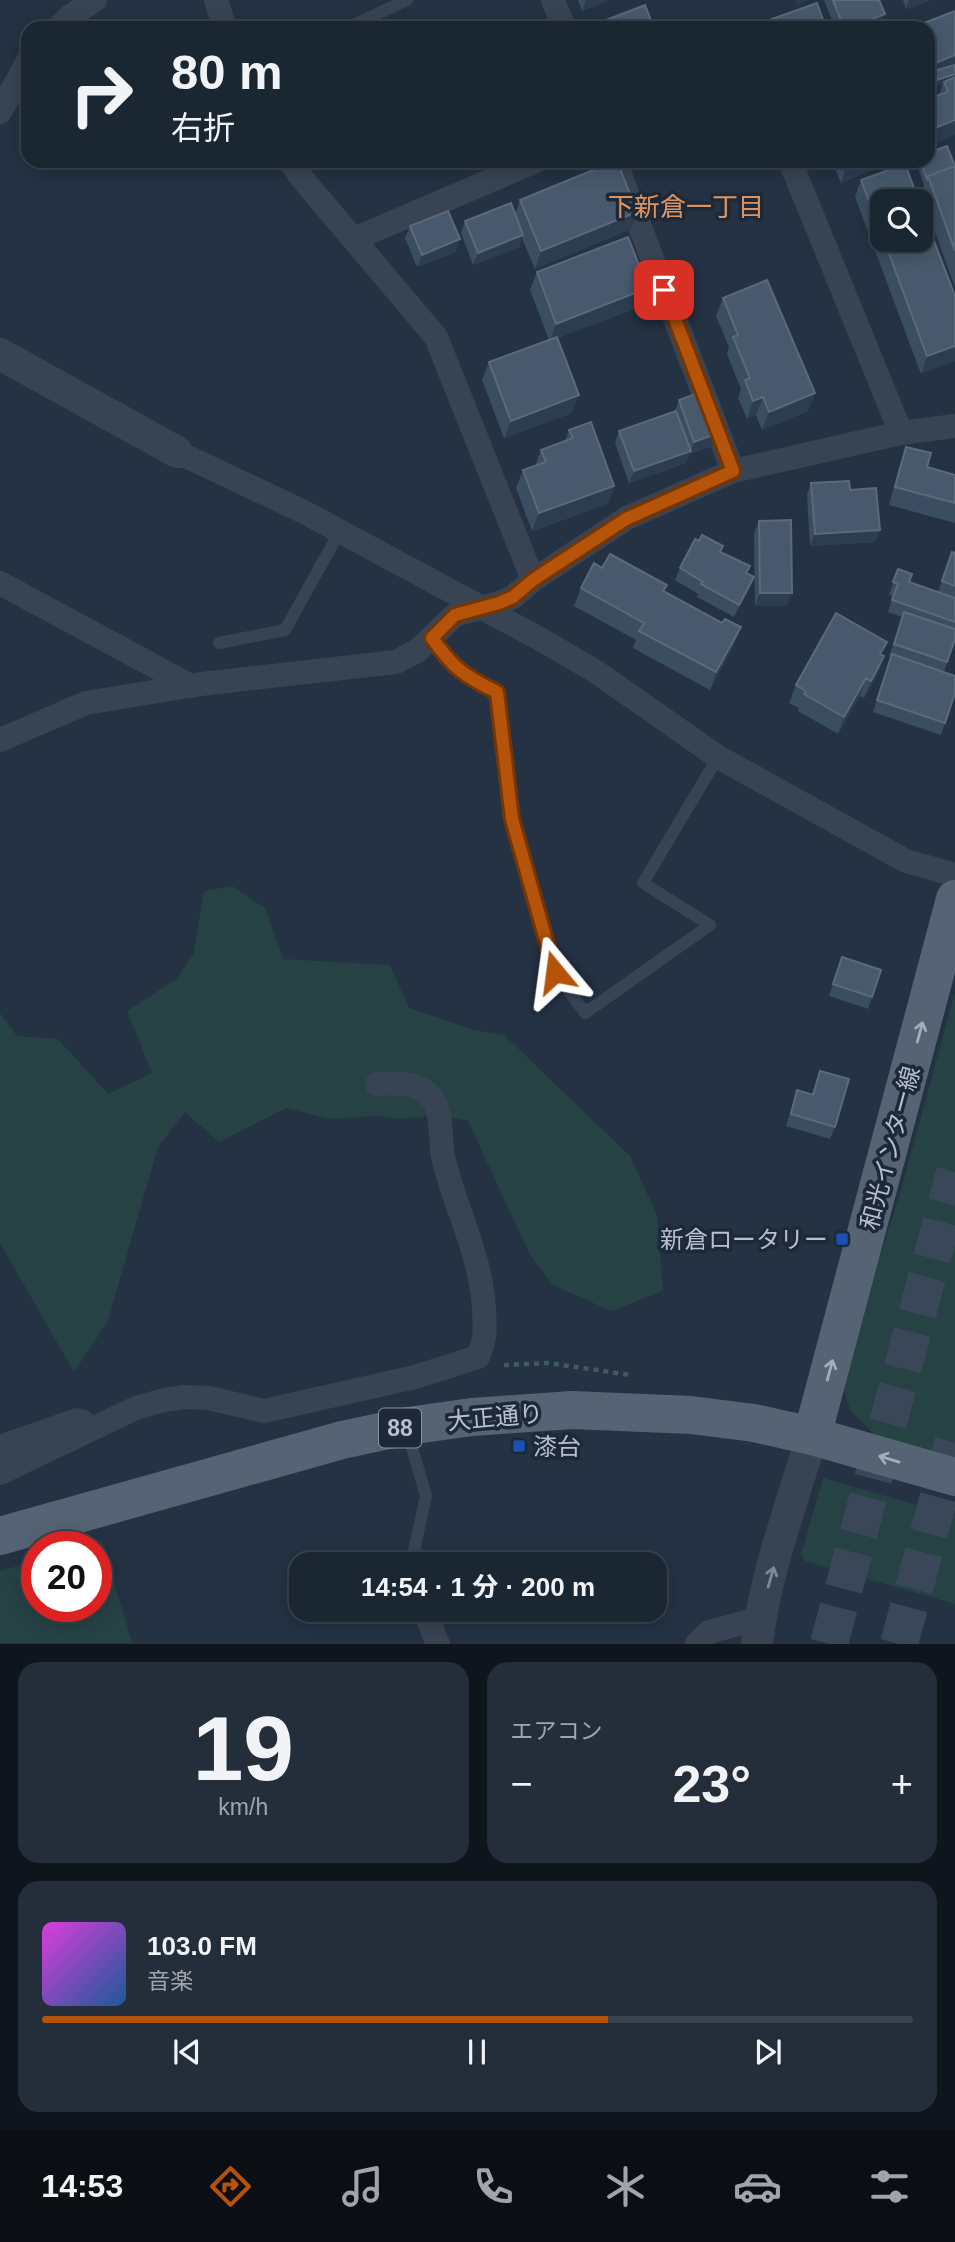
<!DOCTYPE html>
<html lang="ja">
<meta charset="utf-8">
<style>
:root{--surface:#1b2633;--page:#242e3b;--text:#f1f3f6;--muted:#a0a5ac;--line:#39434e;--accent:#b45309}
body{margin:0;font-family:Arial,"Noto Sans JP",sans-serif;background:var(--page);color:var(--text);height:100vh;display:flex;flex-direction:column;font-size:26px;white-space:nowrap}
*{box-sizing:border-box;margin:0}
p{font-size:23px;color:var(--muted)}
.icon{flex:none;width:38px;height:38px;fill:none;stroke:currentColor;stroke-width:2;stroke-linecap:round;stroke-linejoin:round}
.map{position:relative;height:1644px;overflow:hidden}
.sheet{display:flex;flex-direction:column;gap:18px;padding:18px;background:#0f151c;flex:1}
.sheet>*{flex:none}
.top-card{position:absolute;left:21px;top:21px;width:914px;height:147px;border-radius:21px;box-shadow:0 4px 18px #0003,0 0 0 2px var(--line);background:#1b2633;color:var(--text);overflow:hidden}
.fabs{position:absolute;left:870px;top:189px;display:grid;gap:14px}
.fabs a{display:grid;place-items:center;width:63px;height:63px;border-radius:14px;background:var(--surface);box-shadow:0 4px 18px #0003,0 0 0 2px var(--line);font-size:35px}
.speed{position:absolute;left:21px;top:1531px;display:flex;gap:14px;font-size:35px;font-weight:700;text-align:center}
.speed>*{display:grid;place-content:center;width:91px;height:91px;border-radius:50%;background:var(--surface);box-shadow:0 4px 18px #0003,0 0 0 2px var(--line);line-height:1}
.speed .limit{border:10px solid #d22;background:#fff;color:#111}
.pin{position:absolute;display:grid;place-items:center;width:60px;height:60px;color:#fff;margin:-30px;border-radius:14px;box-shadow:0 4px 10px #0006}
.me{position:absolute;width:77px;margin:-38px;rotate:344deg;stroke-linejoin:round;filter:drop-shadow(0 0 5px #0008)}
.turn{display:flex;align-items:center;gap:24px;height:147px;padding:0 35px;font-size:32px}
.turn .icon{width:91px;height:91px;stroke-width:2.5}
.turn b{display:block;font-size:49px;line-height:60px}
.big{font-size:52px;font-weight:700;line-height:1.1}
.sheet .widget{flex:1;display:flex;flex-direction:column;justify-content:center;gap:10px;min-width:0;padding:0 24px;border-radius:21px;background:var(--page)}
.sheet .dial{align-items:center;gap:0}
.dial b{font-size:91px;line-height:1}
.song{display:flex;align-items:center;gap:21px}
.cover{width:84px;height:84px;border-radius:10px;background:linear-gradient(135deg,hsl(300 70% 55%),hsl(210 70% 35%))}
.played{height:7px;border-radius:4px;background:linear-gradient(90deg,var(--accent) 65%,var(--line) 65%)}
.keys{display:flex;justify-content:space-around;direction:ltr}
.heat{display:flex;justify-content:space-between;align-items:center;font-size:38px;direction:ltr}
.sheet .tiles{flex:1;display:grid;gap:18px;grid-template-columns:1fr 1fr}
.widget:last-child{grid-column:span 2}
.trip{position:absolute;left:289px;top:1552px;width:378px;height:70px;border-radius:21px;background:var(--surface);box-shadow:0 4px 18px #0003,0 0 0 2px var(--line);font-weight:700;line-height:70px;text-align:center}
.tabs{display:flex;height:112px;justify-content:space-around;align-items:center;background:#0b0f14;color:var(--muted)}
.tabs .icon{width:49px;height:49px}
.tabs .on{color:var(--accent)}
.tabs b{font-size:32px;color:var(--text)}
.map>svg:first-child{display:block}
.green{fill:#264245}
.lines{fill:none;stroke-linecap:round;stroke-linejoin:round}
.motorway-tunnel{stroke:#3a4759;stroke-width:38;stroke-dasharray:38 19;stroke-linecap:butt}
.path{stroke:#3f5b5d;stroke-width:4.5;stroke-dasharray:5 5;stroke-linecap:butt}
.service{stroke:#384454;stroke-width:12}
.minor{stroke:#384454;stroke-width:24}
.tertiary{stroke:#384454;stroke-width:32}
.primary{stroke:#566374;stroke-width:38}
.wall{fill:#3b4d61}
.shaded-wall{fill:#2c3d51}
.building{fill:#48596d;stroke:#5a697c;stroke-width:2}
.oneway{stroke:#a3adbb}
.oneway2{stroke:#7d8897}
.route-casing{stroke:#753606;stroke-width:18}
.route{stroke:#b45309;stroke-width:12}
.transit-dot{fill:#1a4fb4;stroke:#1d2939;stroke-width:2.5}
.labels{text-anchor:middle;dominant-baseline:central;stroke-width:7;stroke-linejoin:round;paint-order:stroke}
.shield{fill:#1d2939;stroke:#8892a1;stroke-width:2}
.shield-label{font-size:23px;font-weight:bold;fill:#b6bfcd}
.street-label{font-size:24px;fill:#b6bfcd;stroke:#1d2939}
.poi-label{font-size:24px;fill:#b6bfcd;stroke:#1d2939;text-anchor:end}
.neighbourhood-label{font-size:26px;fill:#e1935d;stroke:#1d2939}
</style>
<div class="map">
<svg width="955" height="1644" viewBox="0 0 955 1644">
<rect width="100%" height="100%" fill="#243244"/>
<path class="green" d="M232,886l33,22 18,51 107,6 19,43 65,22 30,5 126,121 27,59 6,76 -52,20 -58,-26 -23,-30 -62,-134 -30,-6 -38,4 -23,-3 -47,3 -44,-11 -67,34 -34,-30 -27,35 -50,174 -34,51 -74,-129v-230l17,23 41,3 50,55 44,-21 -25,-62 49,-32 17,-24 11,-64z
M955,992v463l-23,1 -53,-17 -29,-29 -7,-22 8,-46 48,-144z
M823,1478l132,38v88l-150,-43 -4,-6z
M102,1540l30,103h-132v-72l37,-11v46h59v-59h-16z"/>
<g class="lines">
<path class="motorway-tunnel" d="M829,1644l126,-472
M899,1644l56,-207"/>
<path class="path" d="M504,1365l45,-2 81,12"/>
<path class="service" d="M347,28l60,-28
M432,638c21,31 32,38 65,54l15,127 43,153 30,41 125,-88 -67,-42 75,-126
M219,643l66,-13 55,-99
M407,1430l19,66 -14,64"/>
<path class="minor" d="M216,0l9,28
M553,0l11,28
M58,28l11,-11 26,-17
M0,112l28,-51
M291,161l9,15 136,161 97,243
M615,161l118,310
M790,161l111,272
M354,239l182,-78
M177,452l125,59 238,128 55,32 123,86 188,104 49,14
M0,583l191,103
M0,740l86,-37 115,-19 195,-22 21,-11 38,-36 44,-12 14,-6 20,-17 94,-62 106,-47 168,-38 54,-7
M0,1447l77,-27 5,1
M0,1473l136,-65 28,-8 21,-3 24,1 55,13 151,-34 63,-20c8,-18 7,-27 6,-47 -3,-55 -27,-97 -40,-149 -5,-19 0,-47 -12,-63 -14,-17 -35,-15 -55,-14
M424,1610l14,34
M697,1644l12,-12 51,-14"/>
<path class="tertiary" d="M0,354l177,98
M757,1644c8,-70 35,-141 55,-208"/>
<path class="primary" d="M812,1436l143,-537
M0,1536l342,-96 66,-14 64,-9 100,-7 119,5 63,8 58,13 143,41"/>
</g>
<path class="wall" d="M578,0h29l-1,2 -24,9z
M824,0h55l6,14 -4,12 -5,2h-41z
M903,0h28l-25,9z
M955,11v124l-19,-39 3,-1 4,-12 -8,3 -3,-8 1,-4 -5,2v-48z
M832,161h61l-52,22z
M917,161h11l27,5v121l-34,-93 3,-9 -8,-22z
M861,180l21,21v39h38l35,56 -34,78 -66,-177z
M520,200l111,29 -96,40 -13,-31 -3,9 -46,18 -12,-32 4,-12 50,-7z
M410,226l46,26 -39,15 -12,-29z
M537,272l105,34 -85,32 15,75 -68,25 -22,-58 7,-18 60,-22 -19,-50z
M723,298l92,95 -7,18 -46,19 -6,-15 -9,4 -9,-21 3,-9 -14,-35 2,-7 -13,-31z
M679,400l38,44 -27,10 -4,9 -57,20 -14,-40 4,-12 56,-20z
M569,430l45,56 -6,18 -76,27 -16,-43 7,-18 12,-4 6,-16 24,-9z
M906,447l21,20 28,8v48l-66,-18 11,-41z
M811,483l39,7 30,40 -5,12 -65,4 -3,-51z
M759,521l28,85h-32l-1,-73z
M720,552l27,22 7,3 -5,12 -15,28 -37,-20 1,-3 -23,-14 5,-12z
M952,552l3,1v86l-11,33 11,21 -14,42 -68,-23 18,-55h-2l13,-40 -14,-5 5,-16 -4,-1 9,-26 11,13 29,10z
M602,568l62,24 70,53 -24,45 -77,-42 3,-8 -62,-34 7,-18z
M882,655l2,1 -6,18 -14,24 -4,-2 -22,38 -40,-23 1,-3 -10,-5 7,-18z
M842,957l39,13 -13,39 -39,-13z
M820,1071l15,56 -5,12 -44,-13 11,-36 15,5z"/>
<path class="shaded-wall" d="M586,0h21l-1,2 -24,9z
M797,0h12l-14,5z
M909,0h22l-25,9z
M885,14l-4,12 -5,2h-26z
M955,55v11l-21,5 -1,3 -5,2v-10z
M955,74v6l-20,6 2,-6z
M955,120v15l-27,11v-15z
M858,161h35l-52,22 6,-18z
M637,212l-6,17 -96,40 6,-18z
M523,235l-4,12 -46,18 5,-12z
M460,239l-4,13 -39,15 5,-12z
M648,288l-6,18 -92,35 6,-17z
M955,346v15l-34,13 6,-18z
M815,393l-7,18 -46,19 7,-18z
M579,395l-7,18 -68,25 7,-17z
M763,397l-7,18 -9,4 6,-18z
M721,432l-4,12 -27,10 4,-12z
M691,451l-5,12 -57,20 5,-12z
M614,486l-6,18 -76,27 7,-18z
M880,530l-5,12 -65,4 5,-12z
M754,577l-5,12 -15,28 5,-12z
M760,593h32l-5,13h-32z
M741,627l-7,18 -24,45 6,-18z
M884,656l-6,18 -14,24 7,-17z
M866,678l-6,18 -22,38 6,-17z"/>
<path class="building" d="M833,0h46l6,14 -35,14h-6z
M817,3l9,25h-79z
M645,5l9,23h-54l-2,-5z
M955,11v44l-27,11v-38h-17z
M955,65v9l-18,6 -3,-9z
M955,77v43l-27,11v-44l3,-2 5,11 12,-4 -4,-10z
M947,146l8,20 -27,10 -1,3 -7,-18h8v-8z
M615,161h2l20,51 -96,39 -21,-51z
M845,161h13l-11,4z
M905,164l14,37h-37v34l-21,-55z
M955,166v85l-27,-75z
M511,203l12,32 -45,18 -13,-32z
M920,204l35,92v50l-28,10 -43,-116h36z
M448,211l12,28 -38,16 -12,-29z
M628,237l20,51 -92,36 -19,-52z
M767,280l48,113 -46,19 -6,-15 -10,4 -8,-21 5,-2 -17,-41 5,-2 -15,-37z
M557,337l22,58 -68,26 -22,-59z
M706,390l15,42 -27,10 -15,-42z
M676,411l15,40 -57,20 -15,-40z
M591,422l23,64 -75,27 -16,-43 23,-8 -5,-12 32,-12 -4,-8z
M906,447l25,6 -4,14 28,8v28l-60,-16z
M849,481l1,9 26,-2 4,42 -65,4 -4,-51z
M791,520l1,73h-32l-1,-72z
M702,535l21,11 -3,6 30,14 -4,7 8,4 -15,28 -38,-21 2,-2 -23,-14 15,-29 4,2z
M952,552l3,1v33l-13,-5z
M610,554l57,31 -4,6 59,32 3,-4 16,8 -25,45 -77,-41 5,-8 -63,-35 13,-25 8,5z
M898,569l14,5 -3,8 46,16v24l-63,-22 6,-16 -5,-2z
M904,612l51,17v10l-8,23 -53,-18z
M836,613l51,29 -7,12 4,2 -13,25 -5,-3 -22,39 -40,-23 2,-3 -10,-6z
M892,654l63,22v17l-10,30 -68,-23z
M842,957l39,13 -9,27 -39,-13z
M820,1071l29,8 -14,48 -44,-13 6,-24 16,5z"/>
<defs><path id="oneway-shaft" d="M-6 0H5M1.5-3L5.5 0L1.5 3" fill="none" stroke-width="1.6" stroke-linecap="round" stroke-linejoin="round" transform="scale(1.75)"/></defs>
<g class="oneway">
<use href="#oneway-shaft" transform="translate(920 1032) rotate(-75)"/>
<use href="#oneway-shaft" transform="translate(830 1370) rotate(-75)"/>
<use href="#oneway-shaft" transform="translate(889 1459) rotate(-163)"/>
</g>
<use class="oneway2" href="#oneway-shaft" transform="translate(771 1577) rotate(-74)"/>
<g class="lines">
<g class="route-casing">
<path id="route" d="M555,972l-43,-153 -15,-127c-33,-16 -44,-24 -65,-54l23,-23 44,-12 14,-6 20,-17 93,-61 107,-48 -69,-181"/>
</g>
<use href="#route" class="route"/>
</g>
<g class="transit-dot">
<rect x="835" y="1232" width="14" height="14" rx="3.5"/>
<rect x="512" y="1439" width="14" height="14" rx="3.5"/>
</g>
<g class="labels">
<rect class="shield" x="379" y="1408.5" width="42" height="39" rx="5"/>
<g class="shield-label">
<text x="400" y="1428">88</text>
</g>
<g class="street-label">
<text transform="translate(890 1148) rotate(-75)">和光インター線</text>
<text transform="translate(495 1417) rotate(-5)">大正通り</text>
</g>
<g class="poi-label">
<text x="828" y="1239">新倉ロータリー</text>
<text x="533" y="1446" text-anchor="start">漆台</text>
</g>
<g class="neighbourhood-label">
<text x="686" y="207">下新倉一丁目</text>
</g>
</g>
</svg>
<div class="fabs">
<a><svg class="icon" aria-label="search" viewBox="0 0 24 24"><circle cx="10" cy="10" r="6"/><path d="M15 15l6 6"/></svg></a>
</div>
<div class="speed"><div class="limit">20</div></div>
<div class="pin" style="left:664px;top:290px;background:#d93025"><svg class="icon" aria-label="arrive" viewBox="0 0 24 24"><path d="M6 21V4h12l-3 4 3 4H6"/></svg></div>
<svg class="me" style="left:555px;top:972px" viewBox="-20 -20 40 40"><path d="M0-17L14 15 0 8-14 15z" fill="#b45309" stroke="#fff" stroke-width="4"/></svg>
<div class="trip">14:54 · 1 分 · 200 m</div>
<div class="top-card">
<div class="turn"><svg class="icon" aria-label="right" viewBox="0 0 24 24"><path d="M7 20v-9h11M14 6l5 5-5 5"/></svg><div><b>80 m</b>右折</div></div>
</div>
</div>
<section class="sheet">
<div class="tiles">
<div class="widget dial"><b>19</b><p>km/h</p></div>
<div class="widget"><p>エアコン</p>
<div class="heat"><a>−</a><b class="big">23°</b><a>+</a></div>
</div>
<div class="widget">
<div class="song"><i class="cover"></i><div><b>103.0 FM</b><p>音楽</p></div></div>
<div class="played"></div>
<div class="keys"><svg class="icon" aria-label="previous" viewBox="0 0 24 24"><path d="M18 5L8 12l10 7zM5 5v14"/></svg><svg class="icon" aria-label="pause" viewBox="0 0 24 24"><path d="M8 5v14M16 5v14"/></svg><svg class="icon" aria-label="next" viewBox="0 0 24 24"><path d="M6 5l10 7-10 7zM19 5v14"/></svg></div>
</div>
</div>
</section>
<nav class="tabs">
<b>14:53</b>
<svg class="icon on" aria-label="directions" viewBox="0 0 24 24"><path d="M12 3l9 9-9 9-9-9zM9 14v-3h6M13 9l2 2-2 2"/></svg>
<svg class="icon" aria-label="music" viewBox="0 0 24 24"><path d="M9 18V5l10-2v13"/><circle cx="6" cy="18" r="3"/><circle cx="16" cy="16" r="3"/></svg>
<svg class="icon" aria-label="phone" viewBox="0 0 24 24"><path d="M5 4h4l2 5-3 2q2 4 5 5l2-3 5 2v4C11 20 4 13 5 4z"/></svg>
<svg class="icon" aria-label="climate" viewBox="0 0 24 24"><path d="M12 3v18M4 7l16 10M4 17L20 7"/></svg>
<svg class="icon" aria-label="car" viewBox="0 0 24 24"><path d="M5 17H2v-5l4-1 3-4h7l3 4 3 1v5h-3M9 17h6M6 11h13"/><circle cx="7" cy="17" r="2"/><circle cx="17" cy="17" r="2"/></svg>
<svg class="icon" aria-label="filters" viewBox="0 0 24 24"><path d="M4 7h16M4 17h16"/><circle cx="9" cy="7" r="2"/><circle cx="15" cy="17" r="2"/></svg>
</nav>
